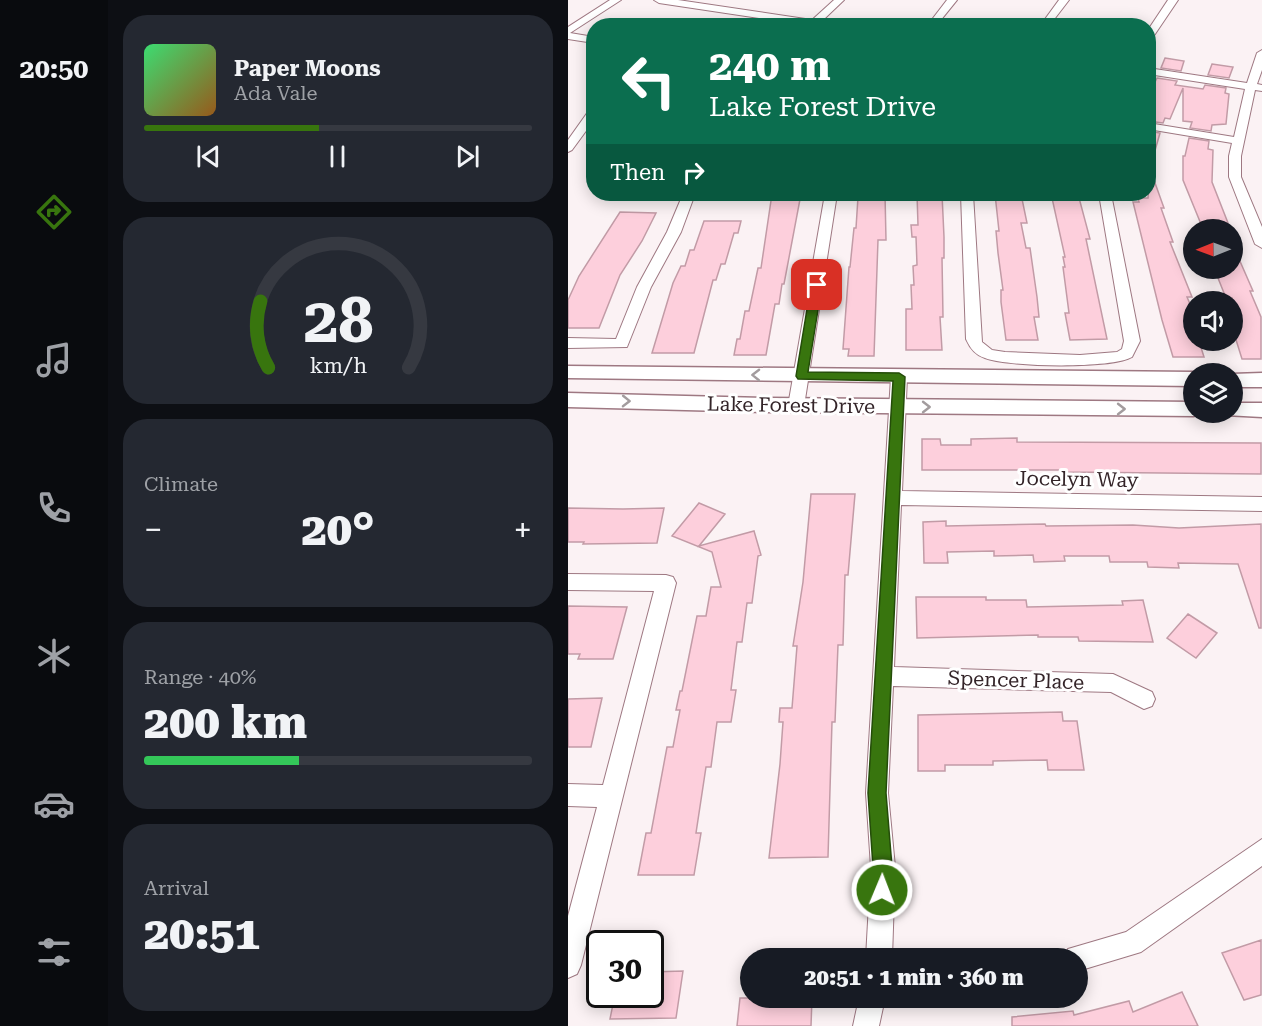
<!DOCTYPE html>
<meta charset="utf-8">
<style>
:root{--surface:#171b24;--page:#242831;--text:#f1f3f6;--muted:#9ea1a6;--line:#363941;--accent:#38750e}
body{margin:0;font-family:"Roboto Serif",serif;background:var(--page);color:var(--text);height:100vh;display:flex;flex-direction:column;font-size:22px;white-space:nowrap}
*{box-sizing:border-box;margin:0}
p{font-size:20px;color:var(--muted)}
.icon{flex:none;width:33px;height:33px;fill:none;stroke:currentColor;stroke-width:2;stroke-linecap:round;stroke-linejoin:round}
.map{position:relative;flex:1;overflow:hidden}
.sheet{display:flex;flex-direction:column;gap:15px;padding:15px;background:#0d0f14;width:460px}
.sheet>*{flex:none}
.top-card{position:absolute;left:18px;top:18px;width:570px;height:183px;border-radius:24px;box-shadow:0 3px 15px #0003;background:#0b6e4f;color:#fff;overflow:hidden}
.needle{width:39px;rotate:269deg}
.tools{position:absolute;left:615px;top:219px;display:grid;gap:12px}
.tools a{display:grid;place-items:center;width:60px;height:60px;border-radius:50%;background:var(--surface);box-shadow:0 3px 15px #0003;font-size:30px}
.speed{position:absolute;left:18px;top:930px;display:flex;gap:12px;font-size:30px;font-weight:700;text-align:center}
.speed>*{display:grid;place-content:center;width:78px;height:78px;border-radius:50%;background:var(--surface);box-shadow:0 3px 15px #0003;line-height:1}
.speed .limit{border:3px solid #111;border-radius:9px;background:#fff;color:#111}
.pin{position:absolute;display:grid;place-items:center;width:51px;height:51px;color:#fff;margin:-26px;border-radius:12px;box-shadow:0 3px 9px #0006}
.me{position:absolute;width:66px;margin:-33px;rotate:1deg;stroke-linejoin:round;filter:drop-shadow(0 0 4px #0008)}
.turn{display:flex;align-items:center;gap:21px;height:126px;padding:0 24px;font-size:27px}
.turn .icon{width:78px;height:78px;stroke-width:2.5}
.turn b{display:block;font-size:42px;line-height:51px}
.then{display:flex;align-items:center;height:57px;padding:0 24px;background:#0003;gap:12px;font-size:22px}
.big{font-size:45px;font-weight:800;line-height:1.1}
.sheet .widget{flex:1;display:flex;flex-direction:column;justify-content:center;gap:9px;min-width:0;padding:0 21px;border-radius:24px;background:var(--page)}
.sheet .dial{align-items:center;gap:0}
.dial svg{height:156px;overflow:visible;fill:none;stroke:var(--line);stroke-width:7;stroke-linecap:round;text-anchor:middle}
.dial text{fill:var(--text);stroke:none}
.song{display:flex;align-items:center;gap:18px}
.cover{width:72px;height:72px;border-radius:9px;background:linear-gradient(135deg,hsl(140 70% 55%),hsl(30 70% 35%))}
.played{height:6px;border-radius:3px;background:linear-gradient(90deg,var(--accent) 45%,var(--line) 45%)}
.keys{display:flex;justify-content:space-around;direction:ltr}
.heat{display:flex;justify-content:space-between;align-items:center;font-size:33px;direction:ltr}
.charge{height:9px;border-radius:4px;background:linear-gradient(90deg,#34c759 40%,var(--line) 0)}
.trip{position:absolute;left:172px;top:948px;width:348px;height:60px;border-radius:30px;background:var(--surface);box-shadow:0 3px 15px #0003;font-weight:800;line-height:60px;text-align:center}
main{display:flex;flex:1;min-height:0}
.menu{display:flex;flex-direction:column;width:108px;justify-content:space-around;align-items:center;background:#090b0e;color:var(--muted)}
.menu .icon{width:42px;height:42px}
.menu .current{color:var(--accent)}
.menu b{font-size:27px;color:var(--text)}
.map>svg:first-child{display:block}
.building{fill:#fdcfdc;stroke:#c29ba6;stroke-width:1.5}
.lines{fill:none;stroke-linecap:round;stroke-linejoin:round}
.minor-casing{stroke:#9e7882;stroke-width:2}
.major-casing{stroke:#9e7882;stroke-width:3}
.minor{fill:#fff;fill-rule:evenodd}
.major{fill:#fff;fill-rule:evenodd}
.oneway{stroke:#a39c9e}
.route{fill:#38750e;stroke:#244c09;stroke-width:1.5}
.labels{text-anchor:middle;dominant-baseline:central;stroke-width:6;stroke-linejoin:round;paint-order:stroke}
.street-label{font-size:20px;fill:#332428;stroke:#fff}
</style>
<main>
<nav class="menu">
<b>20:50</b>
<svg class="icon current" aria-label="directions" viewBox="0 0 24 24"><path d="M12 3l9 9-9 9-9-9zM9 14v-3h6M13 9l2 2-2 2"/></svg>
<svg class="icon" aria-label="music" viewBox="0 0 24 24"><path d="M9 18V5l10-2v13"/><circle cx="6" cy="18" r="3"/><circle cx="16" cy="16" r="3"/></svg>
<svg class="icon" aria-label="phone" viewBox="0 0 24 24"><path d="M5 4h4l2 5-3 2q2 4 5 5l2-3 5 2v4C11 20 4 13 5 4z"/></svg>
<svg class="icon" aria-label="climate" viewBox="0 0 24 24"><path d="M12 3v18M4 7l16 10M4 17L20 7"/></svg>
<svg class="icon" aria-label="car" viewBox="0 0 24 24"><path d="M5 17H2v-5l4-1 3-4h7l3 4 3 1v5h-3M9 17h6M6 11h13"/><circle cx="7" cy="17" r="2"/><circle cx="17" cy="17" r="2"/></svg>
<svg class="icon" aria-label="filters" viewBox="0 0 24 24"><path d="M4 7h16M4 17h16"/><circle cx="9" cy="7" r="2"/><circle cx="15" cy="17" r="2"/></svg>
</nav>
<section class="sheet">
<div class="widget">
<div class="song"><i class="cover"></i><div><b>Paper Moons</b><p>Ada Vale</p></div></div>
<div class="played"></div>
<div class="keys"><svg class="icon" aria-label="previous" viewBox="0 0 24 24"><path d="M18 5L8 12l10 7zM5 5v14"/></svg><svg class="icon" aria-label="pause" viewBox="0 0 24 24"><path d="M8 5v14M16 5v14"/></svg><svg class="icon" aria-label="next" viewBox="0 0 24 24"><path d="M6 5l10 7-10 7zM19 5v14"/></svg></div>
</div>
<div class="widget dial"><svg viewBox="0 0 100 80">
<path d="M14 69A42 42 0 1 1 86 69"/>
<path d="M14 69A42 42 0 0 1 10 35" stroke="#38750e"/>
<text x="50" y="56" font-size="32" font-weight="700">28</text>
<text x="50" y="72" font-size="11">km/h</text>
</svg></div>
<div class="widget"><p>Climate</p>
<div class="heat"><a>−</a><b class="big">20°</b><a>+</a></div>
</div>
<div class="widget"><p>Range · 40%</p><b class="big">200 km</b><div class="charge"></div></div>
<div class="widget"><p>Arrival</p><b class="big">20:51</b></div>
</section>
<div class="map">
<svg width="694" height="1026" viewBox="0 0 694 1026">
<rect width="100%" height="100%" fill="#fbf2f4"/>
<path class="building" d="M597,58l19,3 -3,10 -20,-3z
M644,64l21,3 -4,11 -21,-3z
M589,78l20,3 -2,4 28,4 2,-4 21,3 -1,5 4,1 -3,30 -14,1 -1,6 -21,-3 2,-6 -9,-1v-33l-13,31 -5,-1 -2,5 -15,-2v-39h7z
M580,131l12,2 -8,28h-4z
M621,138l20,3 -1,8 5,1 -1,32 16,41h-3l2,5 -24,1 -20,-49v-24h2z
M582,169l14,39h-3l12,34h-3l22,55h-5l7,16v28h5l5,16h-31l-11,-37 -29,-118h6l-1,-4h10z
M204,194h29l-17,90h-2l-3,20h-4l-9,51h-32l3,-16h3l5,-28h4l9,-43h3z
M297,194h20l1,46h-8l-4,116h-26l1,-7h-6l6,-82h1l4,-39h2l2,-31h7z
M349,194h25l2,43v21h-2l1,59h-3l2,33h-36v-41h6l-1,-24h3l-1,-19 4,-1 -1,-28h-4l-1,-12h7z
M427,194h26l6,29h-6l5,25h4l7,49 2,20h-5l4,23h-32l-5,-38v-12h2l-5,-37 -2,-22h3z
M488,194h22l12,45h-4l21,100 -37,1 -5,-27h4l-6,-46h2l-2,-10h2l-13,-59h5z
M52,212l36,1 -14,28 -22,34 -21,53h-31v-28l11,-24z
M136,221h37l-3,12h-4l-9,31h-4l-5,16h-3l-19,73h-42l21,-70 8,-17h4l5,-16h4z
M664,243l21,48h-3l11,26v42h-19l-10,-32v-29h-6l-12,-30h18z
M449,438v4l244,1v31l-197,-2v-2h-142v-31h18l1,6h30v-6z
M243,494h44l-7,81h-3l-2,70h-5l-3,77h-3l-4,135 -59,1 11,-94 3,-42h-4l1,-14h12l5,-62h-4l10,-64z
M131,503l26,11 -26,32 55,-15 7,24 -3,1 -6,47h-5l-5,39h-5l-6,48h5l-5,32h-14l-6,45h-5l-10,66h5l-7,42h-56l8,-42h5l16,-86h6l7,-37h-4l4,-19h2l15,-75h9l5,-29h10l-9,-35 -40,-16z
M0,508l55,1 41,-1 -7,35 -74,1 1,-2h-16z
M378,521v5l99,-2 1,2 87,-1 46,3 82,-4v104h-2l-21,-64 -60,-1 1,5 -31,-1 -1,-5h-37l-1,-6h-45l1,5 -31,1 -1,-7 -39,1v-5l-47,1 1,11h-24l-1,-41z
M348,597h70v3h40l1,7 96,-2 -1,-4 21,-1 10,42 -74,-1 -1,-4h-40v-2l-121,3z
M0,606l59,1 -14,52h-35l2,-5h-12z
M620,614l29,19 -21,25 -29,-20z
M34,698l-11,49h-23v-48z
M494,712l1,9h14l7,49h-36l-1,-10 -54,1v4h-48v6h-27v-56z
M693,940v55l-17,5 -22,-47z
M115,971l-7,47 -66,1 5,-25h35v-22z
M614,992l16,34h-186v-9l61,-6 1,4 55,-14 4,11z
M172,998h72l-1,28h-74z"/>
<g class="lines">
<g class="minor-casing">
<path id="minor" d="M42,0h11l-51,33 24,4v6l-26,-4v-12z
M86,0h24l134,20 22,-20h10l-22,21 18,5h-27l-154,-23z
M379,0h10l-21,26h-9z
M491,0h10l-20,26h-9z
M600,0h10l-27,40 -3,1v-11z
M694,50v20l-5,14 5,1v6l-7,-1 -14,66v21l21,50v21l-7,-4 -26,-67v-21l3,-13 -84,-14v-6l86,14 11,-48 -97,-15v-6l99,15 10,-30z
M26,108v12l-22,30 -4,2v-12l22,-31z
M115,194h12l-14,38 -30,55 -24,60 -59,1v-10l48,1 21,-52 30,-55z
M257,194h12l-33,212 -2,4h-12l-2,-4z
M393,194h12l9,148 10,8 13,2 75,3 37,-3 5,-3 2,-8 -25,-147h12l29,147 -8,16c-20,12 -125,10 -147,1 -10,-3 -15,-10 -19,-19z
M331,372l8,5 -5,114 360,6v14l-361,-6 -7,162 219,7 39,18 3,7 -3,7 -8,3 -33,-17 -218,-6 -5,107 7,74 -3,91h-26l5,-91 -5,-74 25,-416z
M0,574l98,1 7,2 3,6 -95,382 -4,9 -9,4v-62l29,-109 -29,-1v-22l35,1 51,-194 -86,-1z
M694,839v27l-121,86 -63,19v-13h-14l4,-9 58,-17z
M291,998h26l-6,28h-26z"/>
</g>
<g class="major-casing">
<path id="major" d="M0,366l626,6 4,2h-4v12l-626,-8z
M694,373v14h-30v-13z
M0,393l200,5 426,4v10h8l-8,4 -426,-4 -200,-5z
M664,403h30v14l-37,-2 -2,-3h9z"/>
</g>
<use href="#minor" class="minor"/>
<use href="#major" class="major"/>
</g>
<defs><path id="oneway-chevron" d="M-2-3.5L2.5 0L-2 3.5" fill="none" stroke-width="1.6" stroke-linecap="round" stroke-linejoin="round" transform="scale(1.5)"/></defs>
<g class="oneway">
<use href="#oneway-chevron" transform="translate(188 375) rotate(-179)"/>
<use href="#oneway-chevron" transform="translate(58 401) rotate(1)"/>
<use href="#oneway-chevron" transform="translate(358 407)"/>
<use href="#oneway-chevron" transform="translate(553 409)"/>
</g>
<path class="route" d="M249,282l5,3 -14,87 91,1 6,4 -19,416 6,74 -1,23 -3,7 -6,2 -7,-2 -3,-7 1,-23 -5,-74 25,-412 -95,-2 -2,-3 15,-91z"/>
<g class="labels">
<g class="street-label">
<text transform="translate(223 405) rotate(1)">Lake Forest Drive</text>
<text transform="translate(509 479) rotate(1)">Jocelyn Way</text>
<text transform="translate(448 680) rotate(2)">Spencer Place</text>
</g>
</g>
</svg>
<div class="tools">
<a><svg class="needle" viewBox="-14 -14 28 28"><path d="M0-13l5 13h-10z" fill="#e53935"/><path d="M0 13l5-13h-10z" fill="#9ea1a6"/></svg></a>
<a><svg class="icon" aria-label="sound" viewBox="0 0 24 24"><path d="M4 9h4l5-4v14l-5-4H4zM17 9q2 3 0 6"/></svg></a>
<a><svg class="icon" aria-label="layers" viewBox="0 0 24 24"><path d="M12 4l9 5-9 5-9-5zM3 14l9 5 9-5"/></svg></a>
</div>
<div class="speed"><div class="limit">30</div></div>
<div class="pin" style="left:249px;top:285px;background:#d93025"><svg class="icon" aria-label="arrive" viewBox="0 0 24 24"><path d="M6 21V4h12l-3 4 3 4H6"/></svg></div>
<svg class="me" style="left:314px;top:890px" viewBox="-20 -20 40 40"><circle r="17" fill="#38750e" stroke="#fff" stroke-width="3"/><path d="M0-11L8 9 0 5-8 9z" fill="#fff"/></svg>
<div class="trip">20:51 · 1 min · 360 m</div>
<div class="top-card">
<div class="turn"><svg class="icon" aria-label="left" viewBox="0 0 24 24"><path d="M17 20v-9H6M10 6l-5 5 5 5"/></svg><div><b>240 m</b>Lake Forest Drive</div></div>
<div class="then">Then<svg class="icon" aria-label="right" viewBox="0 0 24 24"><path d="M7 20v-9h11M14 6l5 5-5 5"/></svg></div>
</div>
</div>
</main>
